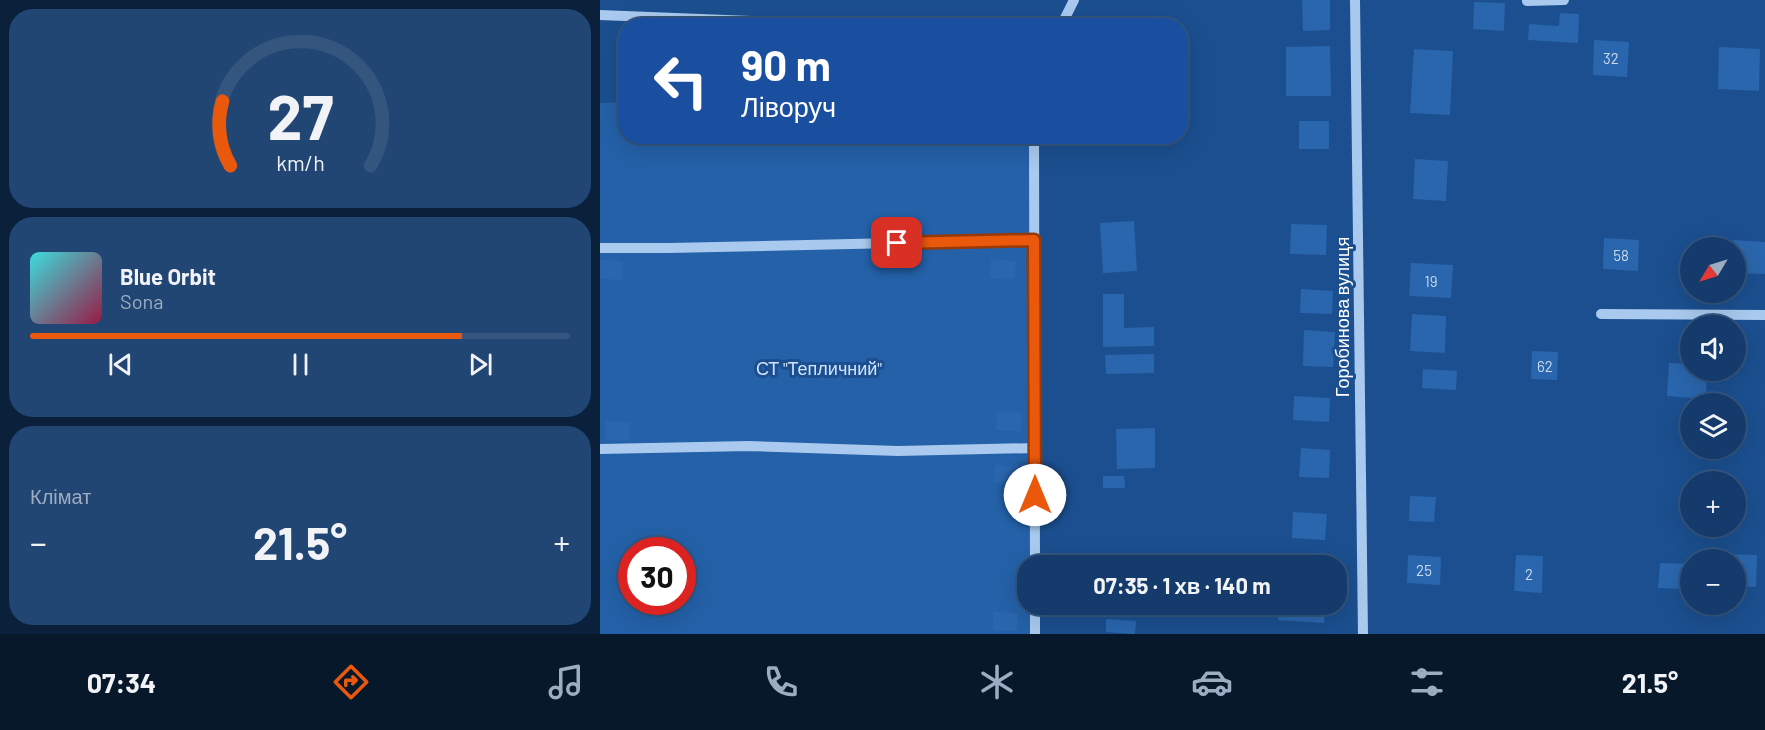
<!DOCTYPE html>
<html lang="uk">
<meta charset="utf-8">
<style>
:root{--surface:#143b6b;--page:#214673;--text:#f1f3f6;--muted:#9dadc1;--line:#33557e;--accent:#ea580c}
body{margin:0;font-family:Barlow,sans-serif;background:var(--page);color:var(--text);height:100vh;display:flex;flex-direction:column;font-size:22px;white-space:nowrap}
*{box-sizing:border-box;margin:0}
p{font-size:20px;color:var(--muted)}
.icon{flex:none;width:33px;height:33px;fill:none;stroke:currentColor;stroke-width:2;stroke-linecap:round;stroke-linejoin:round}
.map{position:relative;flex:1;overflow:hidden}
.details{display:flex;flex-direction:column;gap:9px;padding:9px;background:#0b203b;width:600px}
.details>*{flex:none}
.hud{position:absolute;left:18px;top:18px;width:570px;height:126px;border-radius:24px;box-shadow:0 6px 24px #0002,0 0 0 2px var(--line);background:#1a4fa0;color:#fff;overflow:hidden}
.needle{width:39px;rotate:232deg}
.fabs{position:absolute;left:1080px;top:237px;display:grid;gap:12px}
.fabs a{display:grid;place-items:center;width:66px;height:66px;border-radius:50%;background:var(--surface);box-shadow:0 6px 24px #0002,0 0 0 2px var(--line);font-size:30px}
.speed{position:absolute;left:18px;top:537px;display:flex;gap:12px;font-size:30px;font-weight:700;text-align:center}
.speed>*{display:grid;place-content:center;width:78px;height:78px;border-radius:50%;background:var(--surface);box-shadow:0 6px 24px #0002,0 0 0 2px var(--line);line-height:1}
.speed .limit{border:9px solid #d22;background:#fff;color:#111}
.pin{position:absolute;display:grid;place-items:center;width:51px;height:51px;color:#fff;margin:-26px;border-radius:12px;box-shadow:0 3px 9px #0006}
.me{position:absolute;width:66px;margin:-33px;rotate:0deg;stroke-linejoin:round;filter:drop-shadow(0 0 4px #0008)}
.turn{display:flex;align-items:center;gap:21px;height:126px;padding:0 24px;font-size:27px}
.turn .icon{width:78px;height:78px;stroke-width:2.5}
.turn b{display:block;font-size:42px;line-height:51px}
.big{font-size:45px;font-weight:700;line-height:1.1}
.details .widget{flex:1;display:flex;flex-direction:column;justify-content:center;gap:9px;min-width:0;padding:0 21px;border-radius:24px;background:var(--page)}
.details .dial{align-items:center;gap:0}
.dial svg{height:156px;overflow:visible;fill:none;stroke:var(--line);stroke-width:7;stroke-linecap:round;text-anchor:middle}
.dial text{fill:var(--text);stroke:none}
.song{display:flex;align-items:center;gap:18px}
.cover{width:72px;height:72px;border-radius:9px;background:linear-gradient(135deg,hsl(180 70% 55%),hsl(340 70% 35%))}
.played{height:6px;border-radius:3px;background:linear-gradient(90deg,var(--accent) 80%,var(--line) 80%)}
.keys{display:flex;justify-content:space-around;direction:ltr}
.heat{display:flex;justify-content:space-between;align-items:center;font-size:33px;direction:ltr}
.trip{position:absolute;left:417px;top:555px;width:330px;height:60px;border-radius:24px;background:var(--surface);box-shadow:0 6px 24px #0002,0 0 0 2px var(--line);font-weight:700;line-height:60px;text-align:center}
.dock{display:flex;height:96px;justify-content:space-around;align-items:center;background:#08182b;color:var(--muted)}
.dock .icon{width:42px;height:42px}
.dock .active{color:var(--accent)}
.dock b{font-size:27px;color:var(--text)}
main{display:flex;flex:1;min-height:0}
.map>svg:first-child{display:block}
.green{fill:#2461a8;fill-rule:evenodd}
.building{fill:#2a66ad}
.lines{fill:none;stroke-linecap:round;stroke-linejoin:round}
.minor{stroke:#a9c9ee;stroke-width:10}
.route-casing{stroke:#983908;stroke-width:15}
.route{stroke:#ea580c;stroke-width:10}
.labels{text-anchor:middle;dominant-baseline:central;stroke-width:6;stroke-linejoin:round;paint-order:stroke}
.number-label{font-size:15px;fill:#cad9ea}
.street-label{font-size:18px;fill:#fff;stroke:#1b4f8f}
.park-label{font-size:18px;fill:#cfe3fa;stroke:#1b4f8f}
</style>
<main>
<section class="details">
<div class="widget dial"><svg viewBox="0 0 100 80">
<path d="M14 69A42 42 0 1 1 86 69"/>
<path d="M14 69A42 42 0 0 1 10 36" stroke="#ea580c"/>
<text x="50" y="56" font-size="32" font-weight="700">27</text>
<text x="50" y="72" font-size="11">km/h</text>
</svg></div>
<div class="widget">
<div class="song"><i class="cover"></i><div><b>Blue Orbit</b><p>Sona</p></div></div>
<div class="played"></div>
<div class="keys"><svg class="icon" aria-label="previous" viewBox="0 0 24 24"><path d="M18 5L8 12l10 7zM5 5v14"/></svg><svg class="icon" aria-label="pause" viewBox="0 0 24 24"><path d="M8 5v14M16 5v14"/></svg><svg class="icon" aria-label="next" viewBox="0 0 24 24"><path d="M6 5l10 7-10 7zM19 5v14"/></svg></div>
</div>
<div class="widget"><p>Клімат</p>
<div class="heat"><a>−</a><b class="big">21.5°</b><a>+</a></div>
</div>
</section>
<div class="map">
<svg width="1165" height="634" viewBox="0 0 1165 634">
<rect width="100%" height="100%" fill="#1b4f8f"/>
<path class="green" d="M25,102l1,34 412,1v428l-10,1v38l10,1v29h-438v-531zM32,550h50v52h-50z"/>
<path class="building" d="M702,0h28v30l-27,1z
M874,2l31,1 -1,28 -31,-2z
M960,13l19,1 -1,29 -50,-3 1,-16 30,2z
M994,40l35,2 -2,35 -34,-2z
M730,46l1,50h-45v-49z
M1119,47l41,2 -1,42 -41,-2z
M814,49l39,2 -3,64 -40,-2z
M699,121h30v28h-30z
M389,136h25v7l-25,-1z
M815,159l33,2 -2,40 -33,-2z
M534,221l3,50 -34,2 -3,-50z
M691,224l36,1 -1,30 -36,-1z
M1004,238l35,2 -1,31 -35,-2z
M1133,240l32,2v32l-29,-1v-25h-4z
M391,259l25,2 -1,18 -25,-1z
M0,260l23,1 -1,19 -22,-1z
M811,263l42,2 -2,33 -42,-2z
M701,289l32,2 -1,23 -32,-1z
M503,294h21v34l30,-1v19l-51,1z
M812,314l34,2 -1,37 -35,-2z
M704,330l31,2 -2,35 -30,-1z
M932,351l26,1 -1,28 -26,-1z
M554,354v19l-48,1 -1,-19z
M1069,363l21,1v6h17l-1,29 -39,-3z
M823,369l34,2 -1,19 -34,-2z
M694,396l36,2 -1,24 -36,-2z
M397,412l25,1 -1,19 -25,-2z
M6,421l24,1v19l-25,-1z
M555,428v40l-38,1 -1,-40z
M701,448l29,2 -1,28 -30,-1z
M395,465l25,1 -1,18 -25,-1z
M503,476h21l1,12h-22z
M810,496l26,1 -2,25 -25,-1z
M693,512l34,2 -2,26 -33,-2z
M1124,554l33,1 -1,32 -20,-1v-26h-12z
M808,555l33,2 -1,28 -33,-2z
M916,555l27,1 -1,37 -28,-2z
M1060,563l29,1 -1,25 -30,-1z
M679,604h46l-1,19 -46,-3z
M393,612l25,1 -1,18 -24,-1z
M506,619l30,2 -1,13 -29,-2z"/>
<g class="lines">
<path class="minor" d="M755,0l8,634
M927,1l37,-1
M0,15l199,8 5,3
M461,26l13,-26
M434,136l1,430
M0,248h69l365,-8
M1001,314l164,1
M0,449l149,-3 149,5 137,-3
M435,634v-30"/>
</g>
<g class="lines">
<g class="route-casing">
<path id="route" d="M297,243l137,-3 1,255"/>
</g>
<use href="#route" class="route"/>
</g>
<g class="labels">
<g class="number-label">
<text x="1011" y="58">32</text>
<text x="1021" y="255">58</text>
<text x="831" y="281">19</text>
<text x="945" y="366">62</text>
<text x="824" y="570">25</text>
<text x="929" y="574">2</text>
</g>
<g class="street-label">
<text transform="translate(742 317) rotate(-90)">Горобинова вулиця</text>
</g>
<g class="park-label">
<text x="219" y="368">СТ "Тепличний"</text>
</g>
</g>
</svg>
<div class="fabs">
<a><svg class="needle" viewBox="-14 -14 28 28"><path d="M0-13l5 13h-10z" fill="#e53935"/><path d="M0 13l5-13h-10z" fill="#9dadc1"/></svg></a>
<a><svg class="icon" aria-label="sound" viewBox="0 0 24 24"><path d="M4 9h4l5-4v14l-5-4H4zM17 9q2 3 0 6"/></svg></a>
<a><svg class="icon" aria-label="layers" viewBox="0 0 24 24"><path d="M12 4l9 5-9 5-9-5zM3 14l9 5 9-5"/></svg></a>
<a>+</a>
<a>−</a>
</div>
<div class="speed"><div class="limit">30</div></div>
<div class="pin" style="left:297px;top:243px;background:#d93025"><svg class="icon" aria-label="arrive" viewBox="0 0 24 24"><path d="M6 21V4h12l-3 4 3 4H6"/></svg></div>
<svg class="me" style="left:435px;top:495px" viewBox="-20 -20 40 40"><circle r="19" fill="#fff"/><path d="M0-13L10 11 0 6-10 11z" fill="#ea580c"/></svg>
<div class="trip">07:35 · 1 хв · 140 m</div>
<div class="hud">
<div class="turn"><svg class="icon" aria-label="left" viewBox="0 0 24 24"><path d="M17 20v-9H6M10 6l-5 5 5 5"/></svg><div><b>90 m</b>Ліворуч</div></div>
</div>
</div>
</main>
<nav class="dock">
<b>07:34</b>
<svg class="icon active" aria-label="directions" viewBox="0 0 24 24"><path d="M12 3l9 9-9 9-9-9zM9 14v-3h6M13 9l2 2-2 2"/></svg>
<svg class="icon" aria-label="music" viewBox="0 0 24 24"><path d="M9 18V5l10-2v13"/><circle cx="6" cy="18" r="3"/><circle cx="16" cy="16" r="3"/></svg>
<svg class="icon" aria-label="phone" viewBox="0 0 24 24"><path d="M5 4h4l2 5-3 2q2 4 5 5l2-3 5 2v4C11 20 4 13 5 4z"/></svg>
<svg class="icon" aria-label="climate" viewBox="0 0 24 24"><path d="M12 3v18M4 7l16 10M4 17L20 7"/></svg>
<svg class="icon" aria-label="car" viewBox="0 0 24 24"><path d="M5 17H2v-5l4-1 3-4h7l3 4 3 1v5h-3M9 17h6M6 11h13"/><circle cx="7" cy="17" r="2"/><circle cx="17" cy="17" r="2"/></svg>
<svg class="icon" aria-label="filters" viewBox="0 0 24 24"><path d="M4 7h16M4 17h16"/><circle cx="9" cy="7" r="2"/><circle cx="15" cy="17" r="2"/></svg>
<b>21.5°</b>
</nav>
